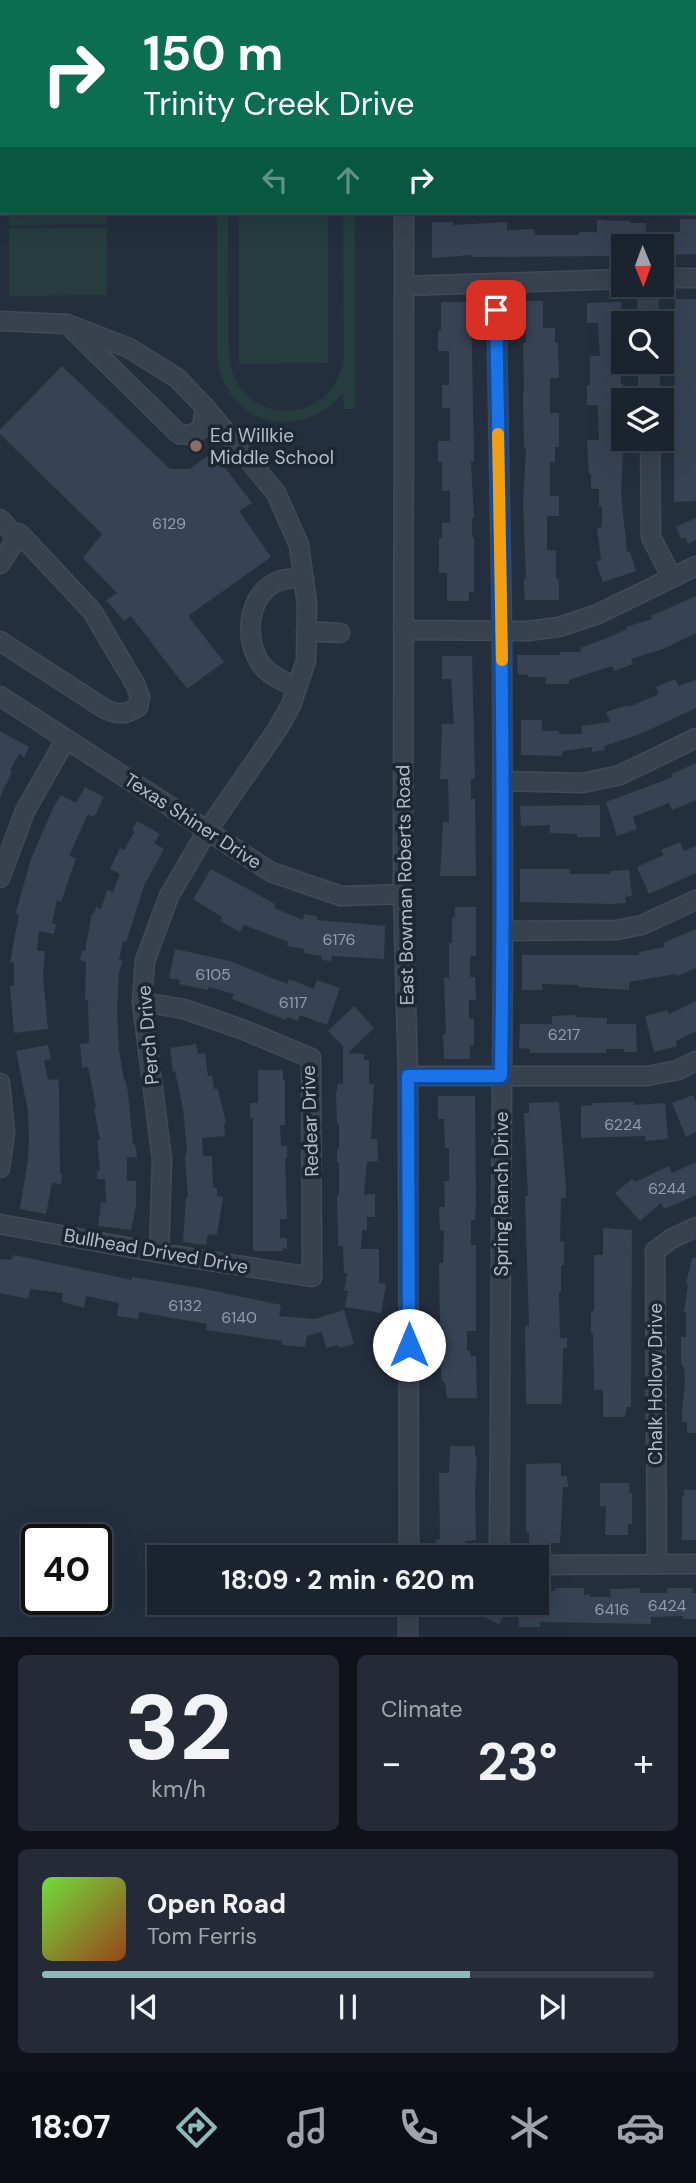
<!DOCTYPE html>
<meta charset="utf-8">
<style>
:root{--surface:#1b232e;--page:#242b36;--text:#f1f3f6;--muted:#a0a4aa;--line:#39404a;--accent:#8bbbb9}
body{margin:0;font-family:"DM Sans",sans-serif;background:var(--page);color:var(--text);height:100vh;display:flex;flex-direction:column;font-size:26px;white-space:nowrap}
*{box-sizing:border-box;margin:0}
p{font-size:23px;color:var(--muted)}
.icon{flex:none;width:38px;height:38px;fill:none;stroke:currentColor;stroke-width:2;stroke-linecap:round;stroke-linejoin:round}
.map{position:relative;height:1637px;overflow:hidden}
.details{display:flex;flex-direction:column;gap:18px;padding:18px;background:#0f1319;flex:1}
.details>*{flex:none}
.guide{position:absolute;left:0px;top:0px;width:696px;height:214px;box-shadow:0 7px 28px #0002,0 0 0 2px var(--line);background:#0b6e4f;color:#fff;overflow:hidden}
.needle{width:46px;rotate:179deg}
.fabs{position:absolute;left:611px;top:234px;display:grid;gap:14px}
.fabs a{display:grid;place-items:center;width:63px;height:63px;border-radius:0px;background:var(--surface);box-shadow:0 7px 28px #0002,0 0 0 2px var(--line);font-size:35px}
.speed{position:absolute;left:21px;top:1524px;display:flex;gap:14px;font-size:35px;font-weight:700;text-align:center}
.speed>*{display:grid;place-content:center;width:91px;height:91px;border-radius:50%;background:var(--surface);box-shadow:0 7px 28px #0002,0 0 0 2px var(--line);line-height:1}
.speed .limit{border:4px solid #111;border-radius:10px;background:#fff;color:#111}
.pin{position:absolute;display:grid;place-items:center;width:60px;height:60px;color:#fff;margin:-30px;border-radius:14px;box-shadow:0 4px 10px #0006}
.me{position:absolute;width:77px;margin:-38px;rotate:0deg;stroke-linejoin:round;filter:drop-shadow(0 0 5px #0008)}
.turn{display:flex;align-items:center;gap:24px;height:147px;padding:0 28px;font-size:32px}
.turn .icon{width:91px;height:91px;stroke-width:2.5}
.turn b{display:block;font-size:49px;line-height:60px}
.lanes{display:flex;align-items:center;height:66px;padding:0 28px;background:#0003;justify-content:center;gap:35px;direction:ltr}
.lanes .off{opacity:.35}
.big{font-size:52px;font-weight:700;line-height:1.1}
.details .card{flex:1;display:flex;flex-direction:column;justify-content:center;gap:10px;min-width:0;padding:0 24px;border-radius:10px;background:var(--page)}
.details .dial{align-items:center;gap:0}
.dial b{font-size:91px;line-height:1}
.song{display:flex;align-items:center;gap:21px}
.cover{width:84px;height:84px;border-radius:10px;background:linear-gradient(135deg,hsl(100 70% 55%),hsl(20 70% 35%))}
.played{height:7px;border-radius:4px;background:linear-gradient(90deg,var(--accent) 70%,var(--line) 70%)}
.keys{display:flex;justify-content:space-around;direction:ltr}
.heat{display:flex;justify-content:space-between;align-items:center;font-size:38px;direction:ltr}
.details .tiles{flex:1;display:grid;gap:18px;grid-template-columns:1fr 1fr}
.card:last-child{grid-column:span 2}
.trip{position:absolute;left:147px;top:1545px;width:402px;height:70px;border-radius:0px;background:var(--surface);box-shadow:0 7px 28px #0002,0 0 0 2px var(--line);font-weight:700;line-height:70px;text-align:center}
.menu{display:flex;height:112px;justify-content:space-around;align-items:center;background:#0b0e12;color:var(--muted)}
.menu .icon{width:49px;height:49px}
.menu .active{color:var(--accent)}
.menu b{font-size:32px;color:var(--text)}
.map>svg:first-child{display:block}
.green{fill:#263c3f}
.building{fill:#364354}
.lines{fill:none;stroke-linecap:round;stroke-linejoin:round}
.minor-casing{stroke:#414a57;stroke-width:21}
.minor{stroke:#38414e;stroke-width:18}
.route-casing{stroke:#114b97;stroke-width:18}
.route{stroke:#1a73e8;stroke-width:12}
.slow{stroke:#f59e0b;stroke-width:12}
.education-dot{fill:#8d6e63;stroke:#1d2633;stroke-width:2.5}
.labels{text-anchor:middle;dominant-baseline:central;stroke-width:7;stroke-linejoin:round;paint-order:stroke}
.number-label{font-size:16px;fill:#929caa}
.poi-label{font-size:19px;fill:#b4bcc9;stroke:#1d2633;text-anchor:start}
.street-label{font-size:19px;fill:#b4bcc9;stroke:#1d2633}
</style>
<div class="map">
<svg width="696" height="1637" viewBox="0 0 696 1637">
<rect width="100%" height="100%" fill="#242f3e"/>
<path class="green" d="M9,212h98v12l-98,1z
M217,212h11l1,142c5,76 109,76 115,0l-1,-142h12v197h-11l-1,-16c-44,52 -120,31 -126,-39z
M239,212h89v151l-89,1z
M9,228h98v67l-98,1z"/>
<path class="building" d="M680,219h16v35l-34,1v-8h-44v9l-146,1v-2l-40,3v-36h21v3l54,-3v8l27,-1 1,6h44v-3h18v-12l33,1v2h16v10l34,-1z
M675,299h21v202l-22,1z
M525,301h18v27h12v15h3l1,35h-9v35h9v34h-4v15h-5v34h9v20h-12v34h9v29h3v21h-34l-1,-9v-12h2l-3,-75 3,-56h-2l-1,-42v-13h1l-1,-50h3v-20h-3z
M441,302h30l3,160h-3l3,56h-2v19h2v55h-5v9h-22v-28h-8v-35h3v-15h8v-32h-8v-29h-4v-21h12v-33h-8v-23h7v-34h-11v-20h3z
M621,302l2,62h-3l1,20h2v68l-2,42 6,58 3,-1 6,20 -33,11 -7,-20 5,-2 -4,-32 5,-1v-20h-3v-18h-8v-15h-2l-1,-13 -1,-21h12l-1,-35h-11v-20h3v-29h10l-2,-33h-11v-20z
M62,366l108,103h20l23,-17 39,51 -13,8 32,46 -83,59 36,46 -37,27 -56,-73 -7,5 -18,-21 11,-7 -34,-35 19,-24 -102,-100v-4z
M696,518v22l-8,4 -3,-7 -4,2 -5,-12z
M696,596v37l-33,16 -32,10 2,5 -19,7 -2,-5 -43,14v4h-23v-7h-18v-2l-10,-1 -1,-19h43v-3h21l-1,-4 22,-8 25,-11 -1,-2 26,-8 -1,-3z
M442,656h30l3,123h-4v20h4l1,77h-36l3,-54h6l-1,-43h-8l2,-55h12l-3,-45h-9z
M675,679l4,7 17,-6v28l-58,27 -34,11 1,4 -13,2v-5l-29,4 -1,5 -41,-1v-35h21v11h17v3h23l-1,-8 29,-4 -4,-10 22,-7 1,2 30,-13 -3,-7z
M0,731l29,16 -5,10 -5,-3 -9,16 2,2 -12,25z
M696,763v37l-24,10 -3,-7 -36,14 4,12 -20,7 -11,-34 67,-25 -2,-3z
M85,787l19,10 -10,20 -6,-3 -19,42 7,2 -15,44 -4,-2 -5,24h4l-2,10 -15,-3 -2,20h8l-2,24 5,54 -34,4 -4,-47h4v-23l-4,-1 9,-48 -3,-1 1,-5 14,-49 23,-53 7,-11 15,8z
M600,805v32h-23v-3l-27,-1v-8l-29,1 -1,-20z
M137,821l23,13 -6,9 10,6 -20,37 -18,56 -3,-1 -4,19 4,1 -4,11 -2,38 2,40 5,31h2l2,12 5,51h2l2,13 -10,1v23h9v25l-5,24 -33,-4 3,-24 5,1 -1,-24h-8v-7l3,-2 -3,-30h3l-6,-32 2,-1 -8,-40 -6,1 -2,-24 9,-1 -1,-43h-3l1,-38 -6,-2 2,-9h3l7,-38 2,1 2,-7 5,2 6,-19 6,2 7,-18 -10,-5 10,-21 4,2 11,-19 -3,-1z
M680,842l4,9 12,-5v27l-47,21 -12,-27 27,-12 -3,-5z
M211,869l64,35 -1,4 29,12 1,-6 13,2v4l68,6 -1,33 -52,-3 -1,5 -9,-1v-4l-19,-3 1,-4 -17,-3 1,-4 -44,-17 -4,7 -20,-11 2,-4 -29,-18z
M520,869h50v5h40v-3l19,-1 3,26 -7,1 1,6 -13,1 -93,-2z
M455,907h21v49h-6v21h5l1,23h-7v19h5v26h-4v14h-26l-1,-25h3l-2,-56h5v-35h3v-26h3z
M696,929v39l-19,8 -1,-2 -47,8v8l-51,-3v-2l-36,-1 1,6h-21v-35h117v-3l26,-5 -2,-4z
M175,949l55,12 57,23 2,-5 25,10 3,-9 23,8 -13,37 -27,-10 -2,6 -11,-4 -1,3 -54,-21 2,-5 -25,-7 -1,3 -29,-6 1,-4 -11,-2z
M696,1001v30l-20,10 1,5 -23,6 -9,-36 23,-6 1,4z
M354,1006l20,22 -26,25 16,1v6h5v24h5l-3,55h6l1,22 -11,1 -3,33 11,-1v23h-8v13h-5l-1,19h18v34l7,1 -5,29 -36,-6 3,-16h-4l3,-18h-3l-1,-27h-5l-1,-51h2v-33h-2v-13h2v-25h-2l-1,-30 2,-10h5v-38l-15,-15z
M575,1015v2l32,1v6h29l1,28h-13v-3h-18v4h-76v-4l-11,-1 1,-24h32v-8z
M196,1044l2,10 7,-1 3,23 4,-1 2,14h4l8,34 -2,1 1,12 -23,2 1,18h9l1,32h4v8l6,1 -6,38 -9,-1 -2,11 -23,-3 3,-45 2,1 -3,-41 2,-7 -4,-41 -8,-38 -2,1 -3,-24z
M48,1045l3,14 -7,1 4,20 10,-1 1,9 1,86h2l-1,10 -9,-1 -6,31 -26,-5 8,-51 1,-21 -1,-25 -12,-61z
M258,1070h25v10l2,-1v46h-5l1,21h6v12h-2l2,61h-7v19h7v11l-4,-1v3h-30v-133h-3v-15h8z
M693,1095l3,7v30l-10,5 -14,-34z
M438,1096h37l1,107 -1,17h-4v25h5v86h-9v20h3v5h6l1,42h-30l-2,-15 -3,-2 -2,-23 -4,1 1,-28 3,-1 -1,-67h4l1,-33h-4l-1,-23h6l-1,-26h5v-33h-4l-1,-29h-6z
M559,1102l7,84v12h-5l-1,44h4v23h-3v27h-2l1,46h7v10h-4l-1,56h-36l-1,-78h4l-4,-130h3l-4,-83h5v-10z
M634,1102v3l31,-2 3,36 -23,2v-5l-64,2v-32l11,-1v-2z
M696,1162v33l-32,14 -3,-6 -21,18 -25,-28 17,-14 3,3 34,-16 3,7z
M603,1228l29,2 -1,177h-4l-2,10h-22v-27h-9l-1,-57h-2v-22h3v-56h9z
M14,1255l118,25v-3l68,11 81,17 -2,11 36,3 29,-9 10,34 -15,4 -1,-3 -12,3 -4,-16 -15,4 -2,11 -23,-2v-4l-76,-11 1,-6 -68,-12 -1,7 -21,-3 2,-13 -33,-7 -2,12 -22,-6 1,-9 -33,-4 -2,10 -28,-6v-34l11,1z
M692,1258h4v175h-9v-11h-5v-8l3,-32 -1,-14 -3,-4v-27h5v-24l-2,-1 4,-27 -2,-1z
M450,1446h25v11h2l-2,34 1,49 -11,1v10h-29v-11l4,-1 -1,-66h10z
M561,1463v13h6l1,11h-5l-3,56h-31v-11l-3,1v-69z
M600,1483h29v10h3v31h-4v11h-23l1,-29h-6z
M684,1490h12v50h-14v-43l2,-1z
M555,1588h29v7l6,-1v3h21l-1,-8 30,-1v5h27v-5h26l-1,5h4v26h-13v-3l-32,1v7l-111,-2v5h-21l-1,-24h19v-12h18z
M483,1603h26l-10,21 -21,-10z"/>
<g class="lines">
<g class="minor-casing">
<path id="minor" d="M12,0v2
M157,0v2
M308,0v2
M586,0v2
M404,2v-2
M695,43h1
M0,70h2
M404,212l-1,682 5,182 1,482
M662,278h34
M496,283l6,346 1,302 -4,622 4,5
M648,285v39
M404,286l219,-7
M0,321l67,3 62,24 48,30 28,29 71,86 23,52 8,59 -1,57 -15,44 -14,25 -70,101 -38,65 -24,65 -3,41 20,158 -3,93
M72,329l107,105 12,1 11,-7 3,-21
M649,362v39
M650,439l1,98 21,41
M0,519l12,13 3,9 -15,23
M403,630l125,1 31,-4 39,-13 98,-48
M306,631l34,2
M0,641l105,68c13,6 20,6 33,-2l2,-10 -5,-13 -43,-73 -72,-77 -8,-2
M297,687c-12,-5 -24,-10 -33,-19 -22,-25 -18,-78 18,-88 6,-2 15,-2 22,-2
M0,696l271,176 70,24 62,-2
M502,781l81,2 37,-8 76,-37
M0,878l25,-67 41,-72
M503,931l113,-1 26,-5 54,-25
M408,1076h239l31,-6 18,-9
M0,1083l5,49 -5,36
M0,1224l159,29 153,24 -1,-219 -67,-28 -60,-21 -42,-7
M657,1564l-2,-313 16,-12 25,-12
M537,1565l159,-1
M408,1637v-34"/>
</g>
<use href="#minor" class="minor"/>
</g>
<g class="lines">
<g class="route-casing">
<path id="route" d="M409,1345l-1,-269h93c4,-255 0,-511 -5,-766"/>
</g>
<use href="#route" class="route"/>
<path class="slow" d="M498,434l4,226"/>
</g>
<circle class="education-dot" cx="196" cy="446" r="7"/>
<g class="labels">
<g class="number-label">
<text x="169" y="523">6129</text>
<text x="339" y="939">6176</text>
<text x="213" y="974">6105</text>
<text x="293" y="1002">6117</text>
<text x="564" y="1034">6217</text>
<text x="623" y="1124">6224</text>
<text x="667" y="1188">6244</text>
<text x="185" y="1305">6132</text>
<text x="239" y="1317">6140</text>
<text x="667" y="1605">6424</text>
<text x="612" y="1609">6416</text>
</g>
<g class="poi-label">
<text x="210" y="435">Ed Willkie<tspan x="210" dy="22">Middle School</tspan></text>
</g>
<g class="street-label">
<text transform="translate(193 821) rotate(33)">Texas Shiner Drive</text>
<text transform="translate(405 885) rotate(-91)">East Bowman Roberts Road</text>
<text transform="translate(148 1035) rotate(-95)">Perch Drive</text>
<text transform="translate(310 1121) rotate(-92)">Redear Drive</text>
<text transform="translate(501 1194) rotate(-90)">Spring Ranch Drive</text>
<text transform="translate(156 1251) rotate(10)">Bullhead Drived Drive</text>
<text transform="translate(655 1384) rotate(-90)">Chalk Hollow Drive</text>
</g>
</g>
</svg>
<div class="fabs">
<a><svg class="needle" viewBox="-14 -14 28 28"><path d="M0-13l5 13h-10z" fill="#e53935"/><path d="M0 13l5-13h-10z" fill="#a0a4aa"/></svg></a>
<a><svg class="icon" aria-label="search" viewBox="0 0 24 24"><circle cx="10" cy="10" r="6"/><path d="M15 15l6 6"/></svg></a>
<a><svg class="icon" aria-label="layers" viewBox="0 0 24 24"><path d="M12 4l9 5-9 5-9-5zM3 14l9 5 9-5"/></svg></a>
</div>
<div class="speed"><div class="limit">40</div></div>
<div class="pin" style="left:496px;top:310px;background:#d93025"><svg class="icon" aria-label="arrive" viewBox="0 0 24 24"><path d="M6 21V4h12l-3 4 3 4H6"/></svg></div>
<svg class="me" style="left:409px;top:1345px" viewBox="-20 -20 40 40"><circle r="19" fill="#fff"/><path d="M0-13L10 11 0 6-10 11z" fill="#1a73e8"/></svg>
<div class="trip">18:09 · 2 min · 620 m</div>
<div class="guide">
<div class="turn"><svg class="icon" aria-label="right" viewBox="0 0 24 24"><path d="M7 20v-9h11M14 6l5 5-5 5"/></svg><div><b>150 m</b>Trinity Creek Drive</div></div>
<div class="lanes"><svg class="icon off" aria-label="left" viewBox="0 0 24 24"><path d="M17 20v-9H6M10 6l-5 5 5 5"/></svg><svg class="icon off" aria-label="ahead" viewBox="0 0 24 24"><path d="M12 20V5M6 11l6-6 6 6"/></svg><svg class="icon" aria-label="right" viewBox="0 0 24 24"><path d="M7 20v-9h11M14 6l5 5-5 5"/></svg></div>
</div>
</div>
<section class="details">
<div class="tiles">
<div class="card dial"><b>32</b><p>km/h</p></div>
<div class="card"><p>Climate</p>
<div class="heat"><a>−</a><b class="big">23°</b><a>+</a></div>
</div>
<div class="card">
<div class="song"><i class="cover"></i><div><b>Open Road</b><p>Tom Ferris</p></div></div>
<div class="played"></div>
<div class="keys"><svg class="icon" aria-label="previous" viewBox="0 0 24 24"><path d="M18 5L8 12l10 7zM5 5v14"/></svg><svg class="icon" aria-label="pause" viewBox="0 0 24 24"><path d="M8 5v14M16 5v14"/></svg><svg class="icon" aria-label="next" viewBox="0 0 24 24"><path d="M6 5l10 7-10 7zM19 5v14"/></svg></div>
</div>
</div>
</section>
<nav class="menu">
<b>18:07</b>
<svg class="icon active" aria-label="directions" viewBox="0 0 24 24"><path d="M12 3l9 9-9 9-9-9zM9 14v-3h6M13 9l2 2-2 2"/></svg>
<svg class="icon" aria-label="music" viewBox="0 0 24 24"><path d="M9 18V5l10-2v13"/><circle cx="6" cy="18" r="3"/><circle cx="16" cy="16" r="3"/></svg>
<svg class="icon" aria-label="phone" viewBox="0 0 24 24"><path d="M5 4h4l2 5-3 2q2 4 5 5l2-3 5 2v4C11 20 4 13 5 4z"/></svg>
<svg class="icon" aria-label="climate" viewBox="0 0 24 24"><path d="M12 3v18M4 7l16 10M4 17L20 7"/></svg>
<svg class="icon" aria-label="car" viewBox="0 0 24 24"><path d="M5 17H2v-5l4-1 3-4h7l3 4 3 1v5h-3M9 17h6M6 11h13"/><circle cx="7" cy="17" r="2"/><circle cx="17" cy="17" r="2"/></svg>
</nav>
